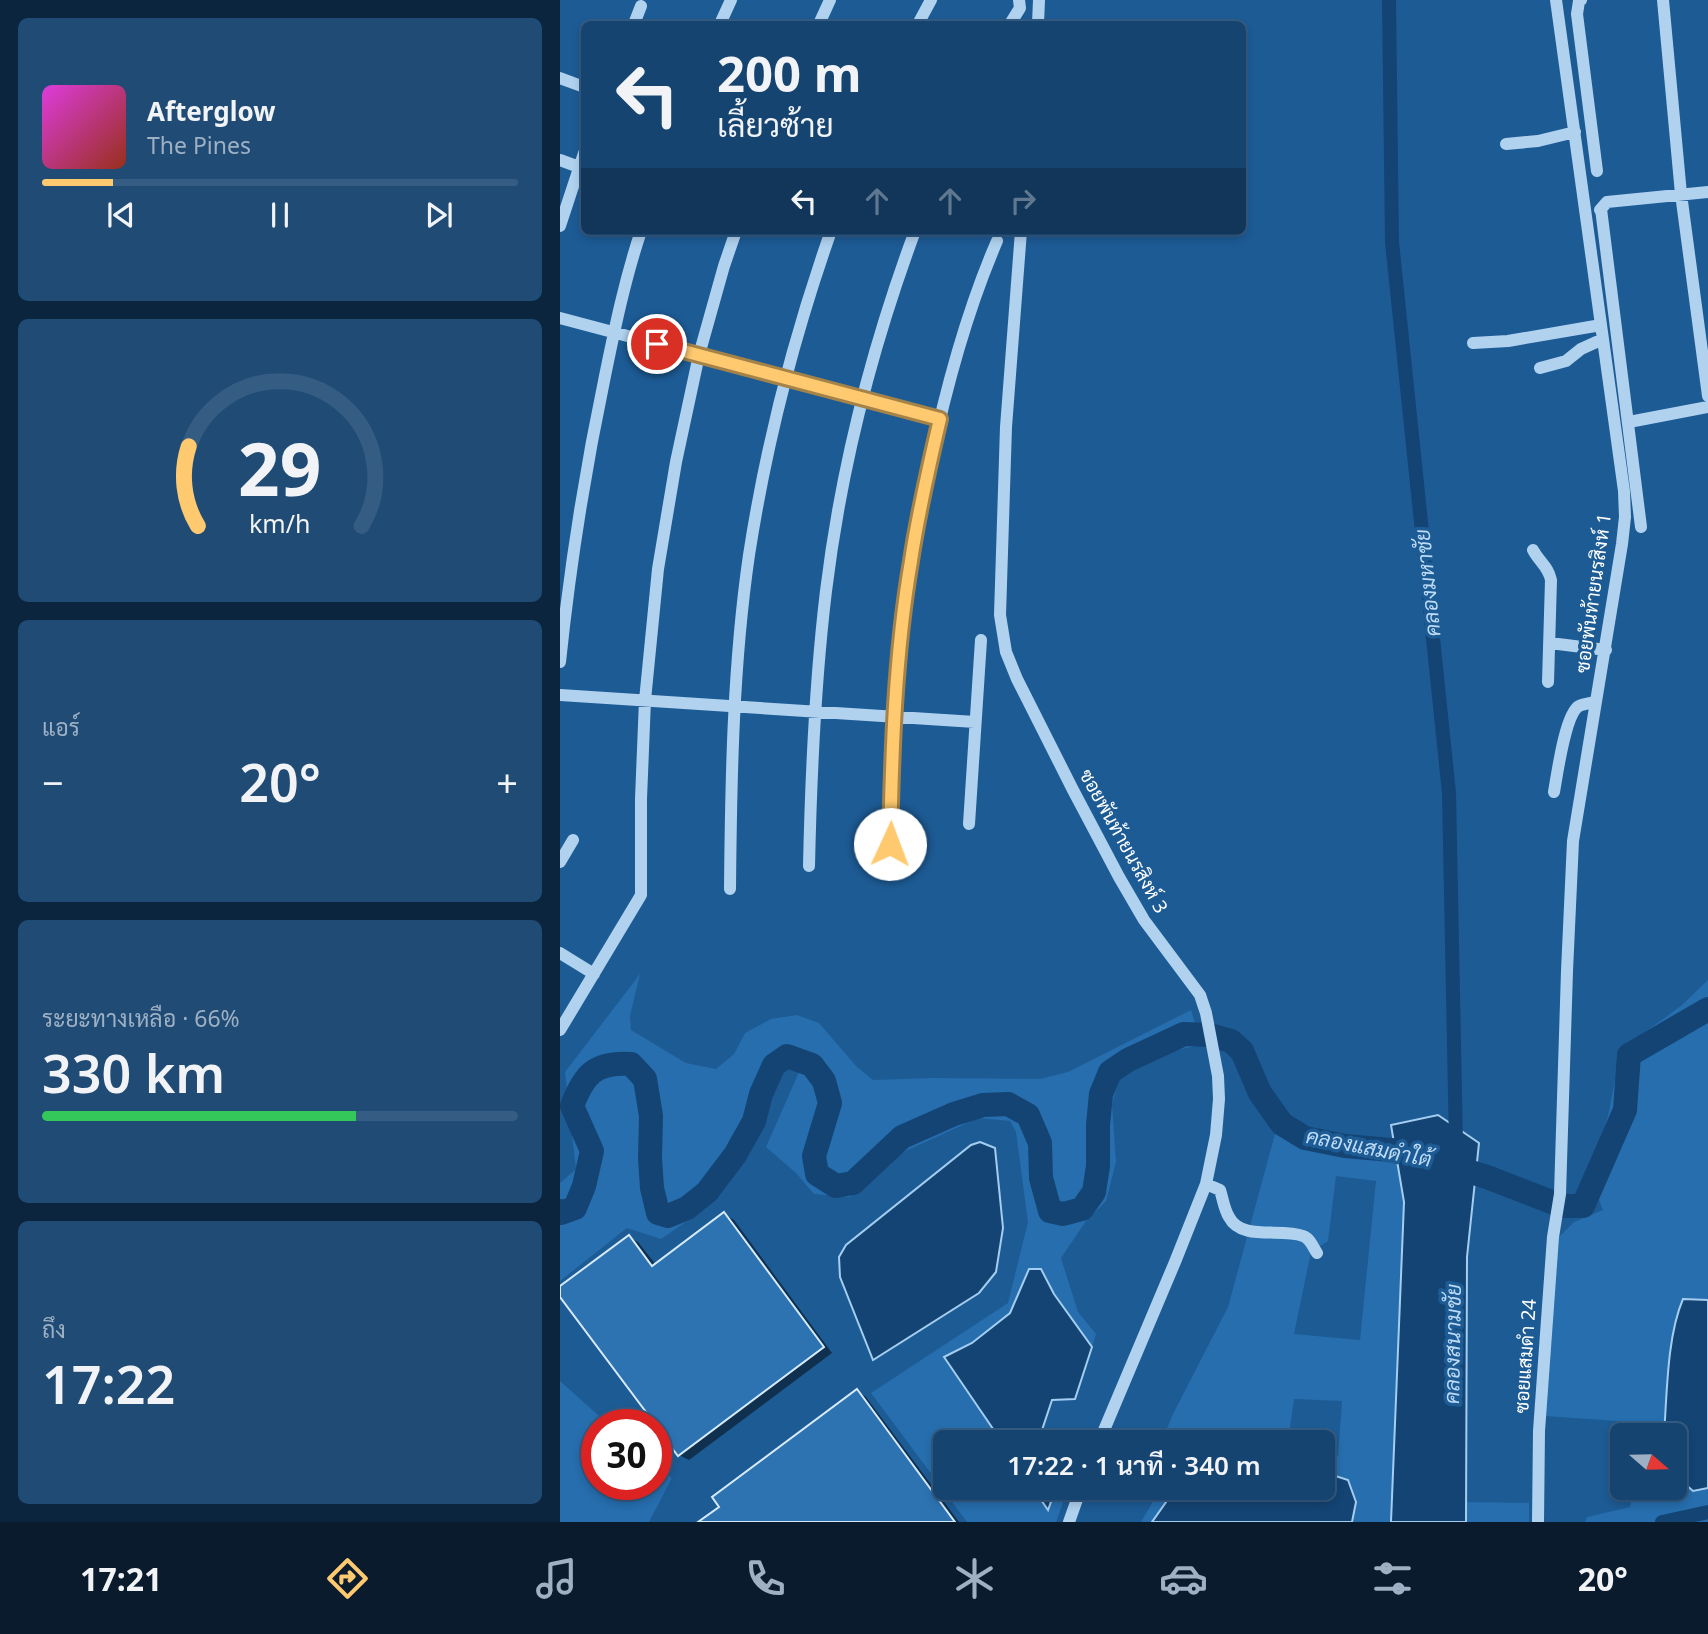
<!DOCTYPE html>
<html lang="th">
<meta charset="utf-8">
<style>
:root{--surface:#164470;--page:#1f4b75;--text:#f1f3f6;--muted:#9eb0c3;--line:#355c83;--accent:#fec96f}
body{margin:0;font-family:"Noto Sans",Sarabun,sans-serif;background:var(--page);color:var(--text);height:100vh;display:flex;flex-direction:column;font-size:26px;white-space:nowrap}
*{box-sizing:border-box;margin:0}
p{font-size:23px;color:var(--muted)}
.icon{flex:none;width:38px;height:38px;fill:none;stroke:currentColor;stroke-width:2;stroke-linecap:round;stroke-linejoin:round}
.map{position:relative;flex:1;overflow:hidden}
.drawer{display:flex;flex-direction:column;gap:18px;padding:18px;background:#0c253e;width:560px}
.drawer>*{flex:none}
.hud{position:absolute;left:21px;top:21px;width:665px;height:214px;border-radius:10px;box-shadow:0 4px 10px #0003,0 0 0 2px var(--line);background:#164470;color:var(--text);overflow:hidden}
.needle{width:46px;rotate:110deg}
.controls{position:absolute;left:1050px;top:1423px;display:grid;gap:14px}
.controls a{display:grid;place-items:center;width:77px;height:77px;border-radius:10px;background:var(--surface);box-shadow:0 4px 10px #0003,0 0 0 2px var(--line);font-size:35px}
.speed{position:absolute;left:21px;top:1409px;display:flex;gap:14px;font-size:35px;font-weight:700;text-align:center}
.speed>*{display:grid;place-content:center;width:91px;height:91px;border-radius:50%;background:var(--surface);box-shadow:0 4px 10px #0003,0 0 0 2px var(--line);line-height:1}
.speed .limit{border:10px solid #d22;background:#fff;color:#111}
.pin{position:absolute;display:grid;place-items:center;width:60px;height:60px;color:#fff;margin:-30px;border:4px solid #fff;border-radius:50%;box-shadow:0 2px 7px #0007}
.me{position:absolute;width:77px;margin:-38px;rotate:2deg;stroke-linejoin:round;filter:drop-shadow(0 0 5px #0008)}
.turn{display:flex;align-items:center;gap:24px;height:147px;padding:0 21px;font-size:32px}
.turn .icon{width:91px;height:91px;stroke-width:2.5}
.turn b{display:block;font-size:49px;line-height:60px}
.lanes{display:flex;align-items:center;height:66px;padding:0 21px;background:#0003;justify-content:center;gap:35px;direction:ltr}
.lanes .off{opacity:.35}
.big{font-size:52px;font-weight:600;line-height:1.1}
.drawer .widget{flex:1;display:flex;flex-direction:column;justify-content:center;gap:10px;min-width:0;padding:0 24px;border-radius:10px;background:var(--page)}
.drawer .dial{align-items:center;gap:0}
.dial svg{height:182px;overflow:visible;fill:none;stroke:var(--line);stroke-width:7;stroke-linecap:round;text-anchor:middle}
.dial text{fill:var(--text);stroke:none}
.song{display:flex;align-items:center;gap:21px}
.cover{width:84px;height:84px;border-radius:10px;background:linear-gradient(135deg,hsl(300 70% 55%),hsl(10 70% 35%))}
.played{height:7px;border-radius:4px;background:linear-gradient(90deg,var(--accent) 15%,var(--line) 15%)}
.keys{display:flex;justify-content:space-around;direction:ltr}
.heat{display:flex;justify-content:space-between;align-items:center;font-size:38px;direction:ltr}
.charge{height:10px;border-radius:5px;background:linear-gradient(90deg,#34c759 66%,var(--line) 0)}
.trip{position:absolute;left:373px;top:1430px;width:402px;height:70px;border-radius:10px;background:var(--surface);box-shadow:0 4px 10px #0003,0 0 0 2px var(--line);font-weight:600;line-height:70px;text-align:center}
.dock{display:flex;height:112px;justify-content:space-around;align-items:center;background:#091b2d;color:var(--muted)}
.dock .icon{width:49px;height:49px}
.dock .selected{color:var(--accent)}
.dock b{font-size:32px;color:var(--text)}
main{display:flex;flex:1;min-height:0}
.map>svg:first-child{display:block}
.green{fill:#266eae;fill-rule:evenodd}
.water{fill:#144473;stroke:#a4cdf0;stroke-width:2}
.shadow{fill:#0007}
.lines{fill:none;stroke-linecap:round;stroke-linejoin:round}
.canal{stroke:#144473;stroke-width:14}
.river{stroke:#144473;stroke-width:24}
.building{fill:#2d73b2;stroke:#d7eafa;stroke-width:2}
.minor{stroke:#b0d2ef;stroke-width:12}
.route-casing{stroke:#a58348;stroke-width:18}
.route{stroke:#fec96f;stroke-width:12}
.labels{text-anchor:middle;dominant-baseline:central;stroke-width:7;stroke-linejoin:round;paint-order:stroke}
.street-label{font-size:19px;fill:#fff;stroke:#1d5b95}
.water-label{font-size:21px;font-style:italic;fill:#bddbf6;stroke:#1d5b95}
</style>
<main>
<section class="drawer">
<div class="widget">
<div class="song"><i class="cover"></i><div><b>Afterglow</b><p>The Pines</p></div></div>
<div class="played"></div>
<div class="keys"><svg class="icon" aria-label="previous" viewBox="0 0 24 24"><path d="M18 5L8 12l10 7zM5 5v14"/></svg><svg class="icon" aria-label="pause" viewBox="0 0 24 24"><path d="M8 5v14M16 5v14"/></svg><svg class="icon" aria-label="next" viewBox="0 0 24 24"><path d="M6 5l10 7-10 7zM19 5v14"/></svg></div>
</div>
<div class="widget dial"><svg viewBox="0 0 100 80">
<path d="M14 69A42 42 0 1 1 86 69"/>
<path d="M14 69A42 42 0 0 1 10 34" stroke="#fec96f"/>
<text x="50" y="56" font-size="32" font-weight="700">29</text>
<text x="50" y="72" font-size="11">km/h</text>
</svg></div>
<div class="widget"><p>แอร์</p>
<div class="heat"><a>−</a><b class="big">20°</b><a>+</a></div>
</div>
<div class="widget"><p>ระยะทางเหลือ · 66%</p><b class="big">330 km</b><div class="charge"></div></div>
<div class="widget"><p>ถึง</p><b class="big">17:22</b></div>
</section>
<div class="map">
<svg width="1148" height="1522" viewBox="0 0 1148 1522">
<rect width="100%" height="100%" fill="#1d5b95"/>
<path class="green" d="M80,974l-10,42 1,14 55,33 30,6 18,-15 11,-21 26,-14 26,-4 22,8 37,43 17,14 59,-2 108,1 28,-7 123,-62 11,35 -42,8 -40,22 -8,29 4,58 -10,39 -20,20 -25,37 17,54 18,22 -4,13 -38,-53 -13,-25h-11l-20,44 -38,30 -28,14 58,85h-57v46h88l15,21 8,-21h12l-12,34h-89l-96,-129 137,-90 20,-81 -12,-90 -6,-11 -32,-3 -88,40 -40,39 -36,-3 -18,-21 -30,-26 33,-75 -32,-11 -26,78 13,5 -48,64 -45,31 -34,-11 -67,53v-98l16,-14 -11,-97z
M1148,980v320l-25,-1 -15,78 -4,58h-20l2,-12 -101,-7 12,-177 17,-17 29,-12 -14,-35 19,-59 13,-66 61,-45z
M715,1134l57,21 65,5 7,42 -13,320h-39l4,-20 -27,-30h-6v-17l15,1 4,-55 -48,-2 -6,43h-127l13,-30 54,-105zM776,1176l40,5 -16,159 -66,-6 17,-82 17,-11z
M0,1381l48,43h-11v60h59v-19l16,13 -23,44h-89z
M1115,1475l18,16 15,-3v34h-123l2,-5 43,-10 4,-19h41z
M601,1488h15l-24,34h-11z
M906,1502l63,1v19h-63z"/>
<path class="water" d="M878,1115l41,28 -12,114 -1,265h-75l13,-320 -13,-77z
M420,1142l15,6 8,80 -7,44 -17,21 -106,67 -33,-83 -1,-20 7,-12 125,-100z
M469,1269h12l13,25 38,53 -17,52 -23,1 -14,42h-36l-58,-85 28,-14 38,-30z
M1123,1299l25,1v188l-15,3 -18,-16v-40h-11c3,-41 3,-99 19,-136z
M763,1472l25,8 8,22 -4,20h-200l24,-34h147z
M473,1488h23l-8,22z"/>
<path class="shadow" d="M164,1214l10,6 98,133 -143,107 -10,-5 -119,-161v-6l69,-51 9,5 18,23z
M297,1391l9,6 93,125h-258l20,-15z"/>
<g class="lines">
<path class="canal" d="M829,0l3,242 57,551 7,351
M1102,1522l46,-10"/>
<path class="river" d="M0,1211l1,2 14,-5 9,-22 8,-35 -20,-45c12,-32 23,-44 59,-42l14,15 6,37 -1,42 2,30 6,25 10,3 19,-8 20,-16 28,-37 19,-34 7,-27 13,-29 13,-9 25,9 12,16 6,22 -16,53 3,18 19,12 17,-3 49,-46 52,-23 29,-9 25,-1 20,11 12,28 1,35 9,33 13,3 19,-5 12,-17 4,-26v-41l3,-31 9,-22 18,-12 56,-26 26,1 21,6 11,10 18,42 22,31 23,14 40,8 58,5 84,26 75,29h21l42,-96 4,-55 79,-46"/>
</g>
<path class="building" d="M164,1212l100,135 -146,109 -22,-29v-3h-1l-95,-127v-11l69,-51 23,31z
M297,1389l98,133h-257l21,-15 -7,-10z"/>
<g class="lines">
<path class="minor" d="M1021,0l-2,1 -2,13 20,157
M1103,0l18,194 27,202
M74,24l7,-18
M160,24l11,-24
M259,24l11,-24
M358,24l13,-24
M450,24l10,-16 -1,-8
M478,24l1,-24
M0,78l24,9
M946,144l32,-3 37,-9
M0,160l19,7
M0,226l24,-73
M461,231l-15,196 -6,188 6,37 11,27 56,111 46,87 25,43 56,75 6,18 12,63 1,23 -3,36 -10,49 -31,78 -76,180
M0,318l380,101
M913,343l35,-2 93,-16
M980,368l26,-7 15,-12 22,-10
M1069,422l79,-15
M1081,527l-40,-318 -1,1 7,-8 101,-10
M973,550c7,13 15,16 18,30l-3,102
M990,643l56,7
M0,662c10,-96 25,-191 45,-286 10,-49 20,-97 36,-145
M0,695l415,27
M994,792c3,-16 11,-78 25,-86 4,-2 12,-3 16,-4
M409,824l12,-184
M330,844c1,-35 1,-71 2,-106 5,-92 18,-184 38,-274 16,-77 36,-151 67,-223
M0,862l13,-22
M249,866c2,-92 6,-184 17,-275 15,-123 46,-244 89,-360
M170,889c1,-111 3,-224 19,-334 17,-110 45,-219 82,-324
M0,953l34,21
M0,1030l81,-135v-96l4,-99 13,-131 18,-107 23,-107 25,-89 12,-35
M646,1184l14,6c3,9 4,19 9,27 13,25 53,10 74,19 7,2 10,11 14,17
M509,1522l12,-34
M978,1522l1,-91 14,-194 7,-43 7,-223 6,-130 49,-297 3,-27 -1,-26 -68,-491"/>
</g>
<g class="lines">
<g class="route-casing">
<path id="route" d="M97,344l283,75c-11,47 -22,94 -29,142 -16,93 -19,189 -21,283"/>
</g>
<use href="#route" class="route"/>
</g>
<g class="labels">
<g class="street-label">
<text transform="translate(1033 593) rotate(-82)">ซอยพันท้ายนรสิงห์ 1</text>
<text transform="translate(564 841) rotate(61)">ซอยพันท้ายนรสิงห์ 3</text>
<text transform="translate(965 1356) rotate(-86)">ซอยแสมดำ 24</text>
</g>
<g class="water-label">
<text transform="translate(867 583) rotate(-96)">คลองมหาชัย</text>
<text transform="translate(809 1147) rotate(11)">คลองแสมดำใต้</text>
<text transform="translate(892 1344) rotate(-89)">คลองสนามชัย</text>
</g>
</g>
</svg>
<div class="controls">
<a><svg class="needle" viewBox="-14 -14 28 28"><path d="M0-13l5 13h-10z" fill="#e53935"/><path d="M0 13l5-13h-10z" fill="#9eb0c3"/></svg></a>
</div>
<div class="speed"><div class="limit">30</div></div>
<div class="pin" style="left:97px;top:344px;background:#d93025"><svg class="icon" aria-label="arrive" viewBox="0 0 24 24"><path d="M6 21V4h12l-3 4 3 4H6"/></svg></div>
<svg class="me" style="left:330px;top:844px" viewBox="-20 -20 40 40"><circle r="19" fill="#fff"/><path d="M0-13L10 11 0 6-10 11z" fill="#fec96f"/></svg>
<div class="trip">17:22 · 1 นาที · 340 m</div>
<div class="hud">
<div class="turn"><svg class="icon" aria-label="left" viewBox="0 0 24 24"><path d="M17 20v-9H6M10 6l-5 5 5 5"/></svg><div><b>200 m</b>เลี้ยวซ้าย</div></div>
<div class="lanes"><svg class="icon" aria-label="left" viewBox="0 0 24 24"><path d="M17 20v-9H6M10 6l-5 5 5 5"/></svg><svg class="icon off" aria-label="ahead" viewBox="0 0 24 24"><path d="M12 20V5M6 11l6-6 6 6"/></svg><svg class="icon off" aria-label="ahead" viewBox="0 0 24 24"><path d="M12 20V5M6 11l6-6 6 6"/></svg><svg class="icon off" aria-label="right" viewBox="0 0 24 24"><path d="M7 20v-9h11M14 6l5 5-5 5"/></svg></div>
</div>
</div>
</main>
<nav class="dock">
<b>17:21</b>
<svg class="icon selected" aria-label="directions" viewBox="0 0 24 24"><path d="M12 3l9 9-9 9-9-9zM9 14v-3h6M13 9l2 2-2 2"/></svg>
<svg class="icon" aria-label="music" viewBox="0 0 24 24"><path d="M9 18V5l10-2v13"/><circle cx="6" cy="18" r="3"/><circle cx="16" cy="16" r="3"/></svg>
<svg class="icon" aria-label="phone" viewBox="0 0 24 24"><path d="M5 4h4l2 5-3 2q2 4 5 5l2-3 5 2v4C11 20 4 13 5 4z"/></svg>
<svg class="icon" aria-label="climate" viewBox="0 0 24 24"><path d="M12 3v18M4 7l16 10M4 17L20 7"/></svg>
<svg class="icon" aria-label="car" viewBox="0 0 24 24"><path d="M5 17H2v-5l4-1 3-4h7l3 4 3 1v5h-3M9 17h6M6 11h13"/><circle cx="7" cy="17" r="2"/><circle cx="17" cy="17" r="2"/></svg>
<svg class="icon" aria-label="filters" viewBox="0 0 24 24"><path d="M4 7h16M4 17h16"/><circle cx="9" cy="7" r="2"/><circle cx="15" cy="17" r="2"/></svg>
<b>20°</b>
</nav>
